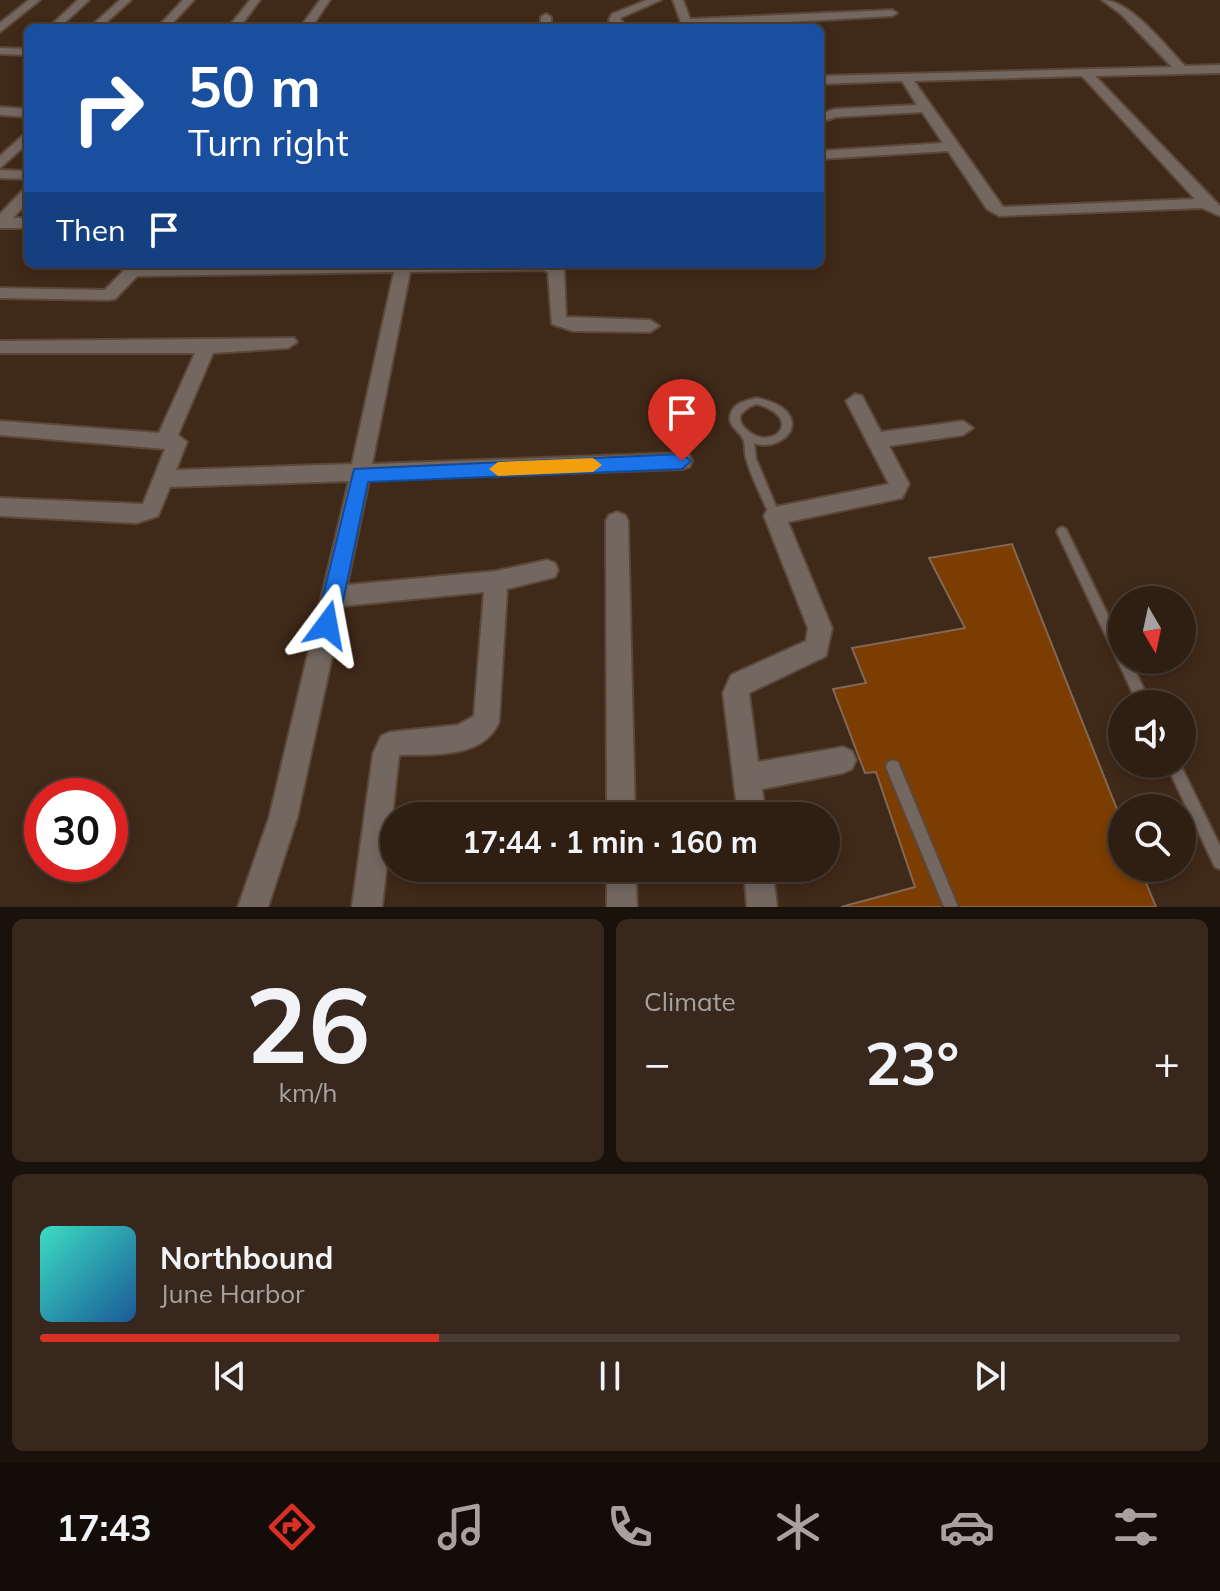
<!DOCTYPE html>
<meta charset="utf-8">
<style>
:root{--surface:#2f1f13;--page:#37271c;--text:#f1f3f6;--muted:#a7a2a0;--line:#4a3d33;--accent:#d93025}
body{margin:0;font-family:Mulish,sans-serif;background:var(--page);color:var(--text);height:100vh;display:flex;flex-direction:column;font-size:30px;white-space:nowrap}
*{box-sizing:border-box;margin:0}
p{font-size:26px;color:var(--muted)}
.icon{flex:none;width:44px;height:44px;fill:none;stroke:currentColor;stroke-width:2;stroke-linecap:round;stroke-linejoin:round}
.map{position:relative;height:907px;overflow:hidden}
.drawer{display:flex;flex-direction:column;gap:12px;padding:12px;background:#1a110a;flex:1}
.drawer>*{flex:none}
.hud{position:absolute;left:24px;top:24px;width:800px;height:244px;border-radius:12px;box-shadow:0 4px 12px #0003,0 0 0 2px var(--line);background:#1a4fa0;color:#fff;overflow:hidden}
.needle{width:52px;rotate:171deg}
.controls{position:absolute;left:1108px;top:586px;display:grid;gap:16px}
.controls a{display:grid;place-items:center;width:88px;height:88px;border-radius:50%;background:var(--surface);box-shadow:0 4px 12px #0003,0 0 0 2px var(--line);font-size:40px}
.speed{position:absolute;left:24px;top:778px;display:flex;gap:16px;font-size:40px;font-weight:700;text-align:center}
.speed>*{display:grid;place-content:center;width:104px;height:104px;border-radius:50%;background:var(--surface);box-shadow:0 4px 12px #0003,0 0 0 2px var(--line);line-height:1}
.speed .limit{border:12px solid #d22;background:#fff;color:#111}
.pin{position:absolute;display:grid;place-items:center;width:68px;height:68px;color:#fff;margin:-82px -34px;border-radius:50% 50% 50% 0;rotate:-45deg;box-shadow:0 0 8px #0007}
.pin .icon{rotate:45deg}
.me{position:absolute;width:88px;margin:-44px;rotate:13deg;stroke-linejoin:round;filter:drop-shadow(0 0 6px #0008)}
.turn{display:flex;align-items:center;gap:28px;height:168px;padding:0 32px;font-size:36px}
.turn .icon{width:104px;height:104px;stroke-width:2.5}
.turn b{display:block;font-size:56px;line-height:68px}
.then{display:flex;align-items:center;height:76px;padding:0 32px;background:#0003;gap:16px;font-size:30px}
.big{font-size:60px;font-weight:700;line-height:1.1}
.drawer .widget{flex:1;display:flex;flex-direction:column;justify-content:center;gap:12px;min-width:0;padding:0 28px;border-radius:12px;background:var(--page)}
.drawer .dial{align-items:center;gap:0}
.dial b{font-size:104px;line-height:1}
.song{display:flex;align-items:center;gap:24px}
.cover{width:96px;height:96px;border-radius:12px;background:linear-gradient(135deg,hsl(170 70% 55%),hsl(210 70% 35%))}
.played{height:8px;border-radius:4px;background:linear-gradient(90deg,var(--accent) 35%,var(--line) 35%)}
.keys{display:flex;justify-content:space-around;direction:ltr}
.heat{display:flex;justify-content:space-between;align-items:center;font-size:44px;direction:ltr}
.drawer .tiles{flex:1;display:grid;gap:12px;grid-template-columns:1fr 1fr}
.widget:last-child{grid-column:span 2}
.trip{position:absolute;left:380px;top:802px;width:460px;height:80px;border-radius:40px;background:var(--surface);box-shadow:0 4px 12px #0003,0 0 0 2px var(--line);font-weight:700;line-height:80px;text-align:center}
.tab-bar{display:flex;height:128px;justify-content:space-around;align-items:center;background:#130c08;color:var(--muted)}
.tab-bar .icon{width:56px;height:56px}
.tab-bar .selected{color:var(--accent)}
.tab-bar b{font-size:36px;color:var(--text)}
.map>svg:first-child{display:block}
.building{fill:#7b3d00;stroke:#826857;stroke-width:2}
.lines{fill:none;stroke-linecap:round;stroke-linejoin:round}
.service-casing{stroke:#5c4738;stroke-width:4}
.minor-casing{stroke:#5c4738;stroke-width:4}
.service{fill:#736760;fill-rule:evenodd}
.minor{fill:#736760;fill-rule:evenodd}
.route{fill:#1a73e8;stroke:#114b97;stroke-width:2}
.slow{fill:#f59e0b}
</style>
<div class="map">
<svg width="1220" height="907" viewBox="0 0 1220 907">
<rect width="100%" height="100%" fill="#3f2919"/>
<path class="building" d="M1012,544l110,278v46h18l16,39h-315l74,-20 -39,-115 -11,1 -32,-84 33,-6 -14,-35 113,-20 -36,-70z"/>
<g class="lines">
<g class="service-casing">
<path id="service" d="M757,398c8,2 17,4 24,9 28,20 -4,45 -27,36l2,16 24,57 -1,3 -4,1 -4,-1 -1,-3c-8,-19 -19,-39 -24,-58 -2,-6 0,-14 -3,-19 -4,-9 -17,-14 -12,-26 4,-11 17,-13 26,-15zM757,404c48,14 17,48 -9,27 -6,-5 -8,-8 -8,-16l9,-8z
M1062,527l4,2 56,115v16h8l21,44h-13l-81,-172 1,-3z
M893,760l5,2 60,145h-14l-58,-140 2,-5z
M1166,764h14l40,82v23l-5,-2z"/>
</g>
<g class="minor-casing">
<path id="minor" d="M29,0h11l-40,32v-9z
M78,0h11l-30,28h-11z
M120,0h11l-31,28h-11z
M183,0h11l-26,28h-11z
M250,0h10l-21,28h-11z
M320,0h10l-19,28h-11z
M647,0h14l-41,18 6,10h-11l-6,-8 3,-6z
M673,0h10l7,19 202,-9 5,3 -5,3 -209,12z
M1102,0c29,0 63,46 83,66l35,-1v8l-125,3 125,130v10l-18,-8 -203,8 -12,-7 -39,-58 -128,8v-8l123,-8 -21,-31 -86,5 -16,5v-8l15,-5 82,-4 -15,-24 -82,3v-8l352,-9 -51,-53zM1082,76l113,123 -192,8 -89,-126z
M546,14l5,3v11h-10v-11z
M0,48l28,1v6l-28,-1z
M0,107l28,2v8l-28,-2z
M28,131v12l-28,25v-12z
M0,170l28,1v8l-28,-1z
M28,189v13l-15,16h15v10h-28v-14l23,-24z
M238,264h319l7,6 2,47 84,3 9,6 -9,6 -77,-1 -21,-7 -4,-52 -5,-2 -133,2 -38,192 310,-11 7,2 3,6 -3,6 -7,2 -313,11 -22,105 149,-14 51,-11 8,3 3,7 -3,7 -48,12 -8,133c-16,37 -67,32 -100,33l-17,152h-30l21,-153 8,-18 9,-4 68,-7 16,-9 10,-124 -141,14 -46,212 -29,89h-30l31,-89 80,-337 -179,6 -12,29 -21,7 -137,-7v-18l143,6 22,-55 -165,-14v-14l159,12 36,-80h-195v-12l294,-3 3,4 -9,6 -75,5 -35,82 9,7 -11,28 176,-6 42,-192 -257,4 -22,23 -6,1 -109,-2v-10l105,2 22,-23 6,-1z
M855,394l7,2 19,36 82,-11 10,7 -10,7 -74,11 20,38 -7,14 -114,24 44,106 -6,28 -77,37 9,69 85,-15 9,4 4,9 -4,9 -9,4 -81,16 4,27h-28l-15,-123 8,-18 75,-34 2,-13 -44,-112 3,-6 8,-3 114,-23 -43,-83z
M617,512l8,3 3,6 7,295h-28l-1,-295 3,-6z
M607,868h28l2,39h-30z
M744,868h28l5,39h-30z"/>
</g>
<use href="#service" class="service"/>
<use href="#minor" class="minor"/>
</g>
<path class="route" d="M682,454l9,7 -9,8 -314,13 -30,143 -3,7 -8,3 -8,-3 -3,-7 38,-156z"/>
<path class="slow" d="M593,458l9,7 -9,7 -95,4 -9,-7 9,-7z"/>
</svg>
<div class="controls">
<a><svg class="needle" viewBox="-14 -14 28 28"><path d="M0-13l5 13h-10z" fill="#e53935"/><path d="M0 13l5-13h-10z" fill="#a7a2a0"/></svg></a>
<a><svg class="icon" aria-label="sound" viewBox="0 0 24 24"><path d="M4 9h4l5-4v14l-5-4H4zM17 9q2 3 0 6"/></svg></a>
<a><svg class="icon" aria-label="search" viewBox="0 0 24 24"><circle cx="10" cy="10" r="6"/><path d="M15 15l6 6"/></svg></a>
</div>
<div class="speed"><div class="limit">30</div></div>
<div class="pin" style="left:682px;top:461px;background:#d93025"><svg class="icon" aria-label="arrive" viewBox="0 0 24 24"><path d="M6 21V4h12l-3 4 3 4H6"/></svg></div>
<svg class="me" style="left:327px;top:625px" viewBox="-20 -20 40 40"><path d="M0-17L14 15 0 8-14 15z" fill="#1a73e8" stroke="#fff" stroke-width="4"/></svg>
<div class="trip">17:44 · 1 min · 160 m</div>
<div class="hud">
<div class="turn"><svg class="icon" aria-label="right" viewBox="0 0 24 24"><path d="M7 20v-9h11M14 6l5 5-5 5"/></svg><div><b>50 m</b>Turn right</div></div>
<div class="then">Then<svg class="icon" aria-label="arrive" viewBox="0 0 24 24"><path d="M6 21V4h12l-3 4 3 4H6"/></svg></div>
</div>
</div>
<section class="drawer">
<div class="tiles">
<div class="widget dial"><b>26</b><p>km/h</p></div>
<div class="widget"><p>Climate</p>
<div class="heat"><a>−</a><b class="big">23°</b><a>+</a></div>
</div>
<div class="widget">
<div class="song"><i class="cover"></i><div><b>Northbound</b><p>June Harbor</p></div></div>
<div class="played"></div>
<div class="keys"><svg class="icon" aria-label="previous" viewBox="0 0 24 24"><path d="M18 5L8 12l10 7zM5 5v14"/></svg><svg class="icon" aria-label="pause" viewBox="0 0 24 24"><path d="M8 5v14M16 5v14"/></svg><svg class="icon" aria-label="next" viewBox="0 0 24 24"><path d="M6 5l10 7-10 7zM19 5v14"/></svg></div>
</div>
</div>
</section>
<nav class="tab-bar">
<b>17:43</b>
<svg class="icon selected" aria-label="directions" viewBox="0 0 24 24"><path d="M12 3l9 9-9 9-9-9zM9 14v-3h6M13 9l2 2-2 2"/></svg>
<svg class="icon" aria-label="music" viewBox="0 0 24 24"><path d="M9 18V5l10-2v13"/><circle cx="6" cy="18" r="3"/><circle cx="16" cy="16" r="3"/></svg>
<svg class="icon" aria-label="phone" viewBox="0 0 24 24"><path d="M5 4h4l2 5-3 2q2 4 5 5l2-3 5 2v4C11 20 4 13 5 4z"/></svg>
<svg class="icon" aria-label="climate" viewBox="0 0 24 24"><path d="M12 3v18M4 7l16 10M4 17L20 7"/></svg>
<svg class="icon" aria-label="car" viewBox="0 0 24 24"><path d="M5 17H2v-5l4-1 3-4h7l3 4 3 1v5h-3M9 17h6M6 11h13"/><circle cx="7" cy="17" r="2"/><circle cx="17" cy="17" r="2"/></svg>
<svg class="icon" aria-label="filters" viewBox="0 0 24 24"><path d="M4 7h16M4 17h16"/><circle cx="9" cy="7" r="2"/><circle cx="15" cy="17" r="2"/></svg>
</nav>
